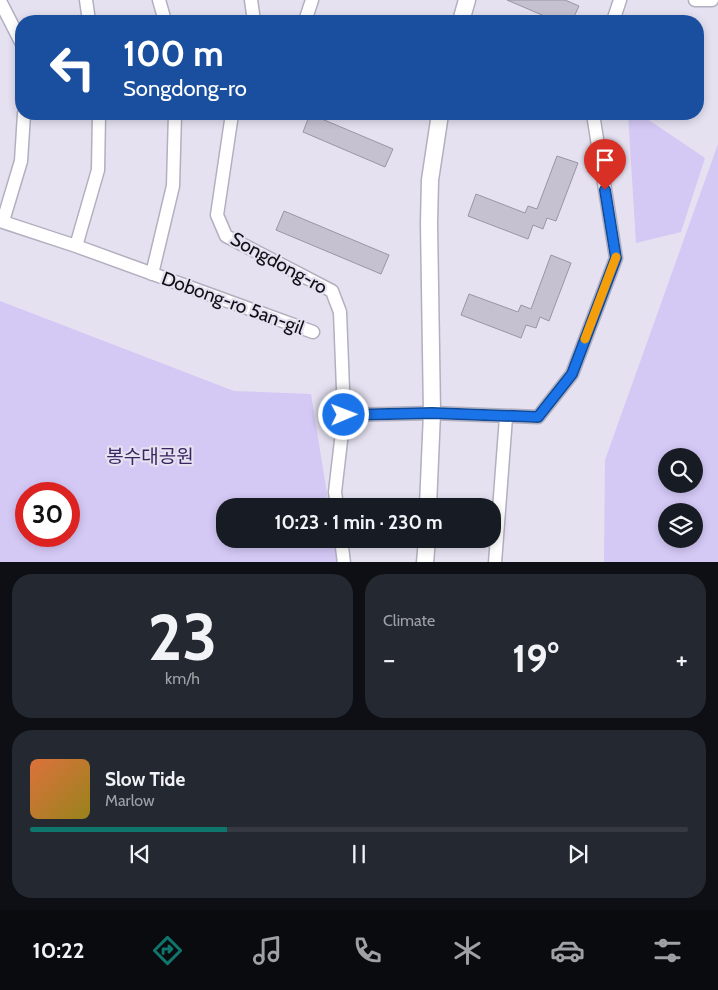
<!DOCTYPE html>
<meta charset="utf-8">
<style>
:root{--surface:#171b24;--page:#242831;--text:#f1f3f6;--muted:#9ea1a6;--line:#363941;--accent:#0f766e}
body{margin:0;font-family:Cabin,"Noto Sans KR",sans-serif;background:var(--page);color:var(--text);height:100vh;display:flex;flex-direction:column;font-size:19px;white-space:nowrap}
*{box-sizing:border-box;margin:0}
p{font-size:16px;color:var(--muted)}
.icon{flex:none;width:28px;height:28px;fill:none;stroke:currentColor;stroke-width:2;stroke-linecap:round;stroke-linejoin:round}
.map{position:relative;height:562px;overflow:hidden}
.sheet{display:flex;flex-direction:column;gap:12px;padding:12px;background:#0d0f14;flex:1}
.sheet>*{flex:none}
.banner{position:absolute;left:15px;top:15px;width:689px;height:105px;border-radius:20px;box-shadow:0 2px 8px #0003;background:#1a4fa0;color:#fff;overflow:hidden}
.fabs{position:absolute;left:658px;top:448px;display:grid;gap:10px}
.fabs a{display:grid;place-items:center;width:45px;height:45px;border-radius:50%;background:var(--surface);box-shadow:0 2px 8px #0003;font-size:25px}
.speed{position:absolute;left:15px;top:482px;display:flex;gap:10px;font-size:25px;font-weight:700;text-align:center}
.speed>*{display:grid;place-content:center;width:65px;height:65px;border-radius:50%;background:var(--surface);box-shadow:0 2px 8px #0003;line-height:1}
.speed .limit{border:8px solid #d22;background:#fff;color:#111}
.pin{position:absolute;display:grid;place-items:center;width:42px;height:42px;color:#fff;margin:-51px -21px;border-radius:50% 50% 50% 0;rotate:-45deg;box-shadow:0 0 5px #0007}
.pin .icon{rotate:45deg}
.me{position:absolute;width:55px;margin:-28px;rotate:89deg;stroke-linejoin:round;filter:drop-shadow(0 0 4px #0008)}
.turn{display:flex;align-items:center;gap:18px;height:105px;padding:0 25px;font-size:22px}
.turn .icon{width:65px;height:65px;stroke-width:2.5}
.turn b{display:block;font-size:35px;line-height:42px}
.big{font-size:38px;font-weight:800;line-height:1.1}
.sheet .widget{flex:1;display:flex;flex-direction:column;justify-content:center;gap:8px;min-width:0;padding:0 18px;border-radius:20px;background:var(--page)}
.sheet .dial{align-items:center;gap:0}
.dial b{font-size:65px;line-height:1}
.song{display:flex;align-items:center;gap:15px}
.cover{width:60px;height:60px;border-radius:8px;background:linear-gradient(135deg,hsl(20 70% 55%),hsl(50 70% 35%))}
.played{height:5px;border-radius:2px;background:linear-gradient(90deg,var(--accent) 30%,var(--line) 30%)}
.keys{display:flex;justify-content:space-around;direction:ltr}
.heat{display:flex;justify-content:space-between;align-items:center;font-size:28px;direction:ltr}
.sheet .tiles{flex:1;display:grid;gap:12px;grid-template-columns:1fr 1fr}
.widget:last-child{grid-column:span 2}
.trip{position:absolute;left:216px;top:498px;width:285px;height:50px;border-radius:20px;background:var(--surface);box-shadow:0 2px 8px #0003;font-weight:800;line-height:50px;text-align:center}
.tabs{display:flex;height:80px;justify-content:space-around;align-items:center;background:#090b0e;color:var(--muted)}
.tabs .icon{width:35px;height:35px}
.tabs .current{color:var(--accent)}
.tabs b{font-size:22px;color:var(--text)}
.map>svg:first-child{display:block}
.green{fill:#d4c8f5;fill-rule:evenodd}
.building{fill:#c5c1d1;stroke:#9995a4}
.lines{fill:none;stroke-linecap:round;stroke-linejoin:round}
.minor-casing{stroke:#b3afbf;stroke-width:15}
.tertiary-casing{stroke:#b3afbf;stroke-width:19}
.minor{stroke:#fff;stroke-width:12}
.tertiary{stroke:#fff;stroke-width:16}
.route-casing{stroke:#114b97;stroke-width:12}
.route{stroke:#1a73e8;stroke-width:9}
.slow{stroke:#f59e0b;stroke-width:9}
.labels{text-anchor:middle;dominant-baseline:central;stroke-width:4.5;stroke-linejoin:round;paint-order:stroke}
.street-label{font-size:19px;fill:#100f14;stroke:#e5e1f1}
.park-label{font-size:19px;fill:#392560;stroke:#e5e1f1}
</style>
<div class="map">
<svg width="718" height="563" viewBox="0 0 718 563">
<rect width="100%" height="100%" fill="#e5e1f1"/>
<path class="green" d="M628,114h12l65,44 -24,74 -45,11z
M718,144v418h-114l1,-102zM666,456h28v28h-28zM666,511h28v28h-28z
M0,301l234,90 77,3 18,112h-104v33h109l4,23h-338zM26,494h43v42h-43z"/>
<path class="building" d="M507,0h58l14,6 -7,15h-16z
M310,114l83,35 -8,18 -82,-35z
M557,156l21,7 -22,58 -9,-3 -4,11 -10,-4 -5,14 -60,-23 8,-22 49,19 3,-7 9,3z
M284,211l105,44 -8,19 -105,-44z
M551,255l20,8 -22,58 -9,-4 -4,11 -10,-3 -5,13 -60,-23 8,-21 49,18 3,-7 10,4z"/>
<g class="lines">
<g class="minor-casing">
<path id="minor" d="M86,0l3,21
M159,0l6,21
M251,0l3,21
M695,0h17
M0,1l21,41
M305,21l7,-21
M613,21l7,-21
M232,114l-15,101 9,21 106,55 8,21 4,103 -9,77 2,14
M0,221l76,25 237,86
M3,221l18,-60 3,-47
M76,246l22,-76 1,-56
M152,274l21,-88 2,-72
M344,415l88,-2 106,4 34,-43 44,-116 -23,-144
M341,539l3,24
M495,563l11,-146"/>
</g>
<g class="tertiary-casing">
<path id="tertiary" d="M461,21l6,-21
M428,506l4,-93 -3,-190 1,-43 10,-66
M425,563l2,-24"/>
</g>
<use href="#minor" class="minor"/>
<use href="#tertiary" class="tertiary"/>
</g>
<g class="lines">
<g class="route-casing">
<path id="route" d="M344,415l88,-2 106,4 34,-43 44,-116 -11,-68"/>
</g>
<use href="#route" class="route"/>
<path class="slow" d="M585,339l31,-82"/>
</g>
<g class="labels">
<g class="street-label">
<text transform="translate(279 263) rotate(29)">Songdong-ro</text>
<text transform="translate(233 303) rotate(20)">Dobong-ro 5an-gil</text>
</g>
<g class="park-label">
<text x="150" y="456">봉수대공원</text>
</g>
</g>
</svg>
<div class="fabs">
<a><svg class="icon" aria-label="search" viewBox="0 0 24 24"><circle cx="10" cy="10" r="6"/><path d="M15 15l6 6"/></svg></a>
<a><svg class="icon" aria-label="layers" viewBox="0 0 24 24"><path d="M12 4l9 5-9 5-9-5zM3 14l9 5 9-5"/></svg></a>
</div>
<div class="speed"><div class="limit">30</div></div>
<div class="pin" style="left:605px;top:190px;background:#d93025"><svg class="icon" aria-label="arrive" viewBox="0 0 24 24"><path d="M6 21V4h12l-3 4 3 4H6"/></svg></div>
<svg class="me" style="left:344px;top:415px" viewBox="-20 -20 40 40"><circle r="17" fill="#1a73e8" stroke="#fff" stroke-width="3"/><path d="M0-11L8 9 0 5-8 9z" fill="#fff"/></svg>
<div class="trip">10:23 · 1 min · 230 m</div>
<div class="banner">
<div class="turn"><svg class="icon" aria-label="left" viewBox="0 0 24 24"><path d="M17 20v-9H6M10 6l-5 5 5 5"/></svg><div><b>100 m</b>Songdong-ro</div></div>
</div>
</div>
<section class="sheet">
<div class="tiles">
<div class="widget dial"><b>23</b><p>km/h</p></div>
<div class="widget"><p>Climate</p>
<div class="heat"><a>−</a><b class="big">19°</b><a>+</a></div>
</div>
<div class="widget">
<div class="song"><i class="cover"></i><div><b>Slow Tide</b><p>Marlow</p></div></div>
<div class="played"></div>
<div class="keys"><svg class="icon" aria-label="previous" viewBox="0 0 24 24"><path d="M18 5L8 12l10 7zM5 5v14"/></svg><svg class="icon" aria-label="pause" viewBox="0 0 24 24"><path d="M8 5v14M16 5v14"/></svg><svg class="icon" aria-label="next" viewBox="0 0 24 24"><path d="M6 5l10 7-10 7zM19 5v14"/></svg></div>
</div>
</div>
</section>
<nav class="tabs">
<b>10:22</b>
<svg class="icon current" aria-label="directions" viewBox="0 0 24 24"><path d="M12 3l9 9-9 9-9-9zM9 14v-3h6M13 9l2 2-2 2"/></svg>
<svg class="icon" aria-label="music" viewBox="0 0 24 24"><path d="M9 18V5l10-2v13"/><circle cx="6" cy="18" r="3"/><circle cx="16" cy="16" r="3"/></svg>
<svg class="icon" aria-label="phone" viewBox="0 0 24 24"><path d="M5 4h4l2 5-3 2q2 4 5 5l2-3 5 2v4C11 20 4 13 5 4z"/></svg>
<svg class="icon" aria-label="climate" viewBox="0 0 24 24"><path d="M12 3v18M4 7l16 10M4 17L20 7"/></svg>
<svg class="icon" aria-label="car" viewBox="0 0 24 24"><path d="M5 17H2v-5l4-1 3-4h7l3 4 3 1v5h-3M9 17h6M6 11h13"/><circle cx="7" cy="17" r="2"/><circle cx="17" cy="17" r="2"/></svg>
<svg class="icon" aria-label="filters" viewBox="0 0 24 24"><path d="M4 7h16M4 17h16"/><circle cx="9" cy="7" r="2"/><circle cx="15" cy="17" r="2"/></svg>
</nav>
